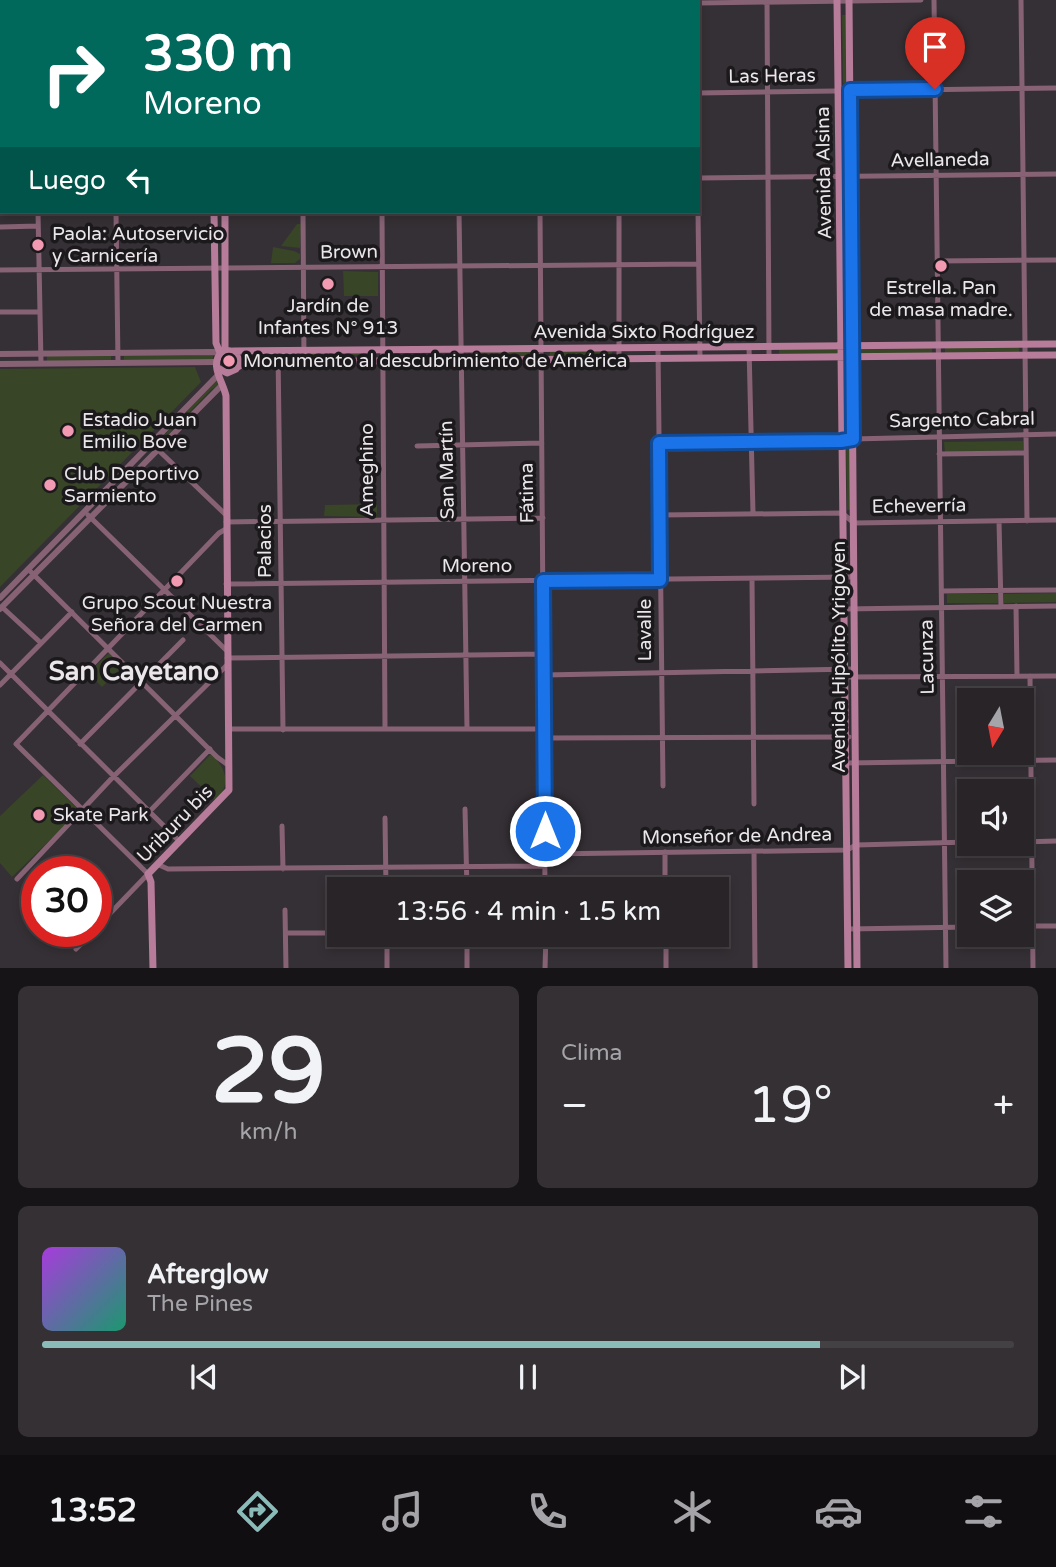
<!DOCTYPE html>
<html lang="es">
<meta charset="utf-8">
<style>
:root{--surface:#282428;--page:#343034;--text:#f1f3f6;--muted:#a5a4a8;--line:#444145;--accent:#8bbbb9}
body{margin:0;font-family:"Varela Round",sans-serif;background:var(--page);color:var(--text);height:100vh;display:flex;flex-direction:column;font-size:26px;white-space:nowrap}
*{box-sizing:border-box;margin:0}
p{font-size:23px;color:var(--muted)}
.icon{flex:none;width:38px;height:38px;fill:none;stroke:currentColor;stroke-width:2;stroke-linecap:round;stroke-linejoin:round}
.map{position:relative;height:968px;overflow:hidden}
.sheet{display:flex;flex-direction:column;gap:18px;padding:18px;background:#161416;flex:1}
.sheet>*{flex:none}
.top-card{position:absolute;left:0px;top:0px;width:700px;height:214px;box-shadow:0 4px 10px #0003,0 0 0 2px var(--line);background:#00695c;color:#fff;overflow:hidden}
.needle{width:46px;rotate:190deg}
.controls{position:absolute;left:957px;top:688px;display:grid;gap:14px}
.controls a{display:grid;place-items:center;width:77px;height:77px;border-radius:0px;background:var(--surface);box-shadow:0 4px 10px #0003,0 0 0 2px var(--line);font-size:35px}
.speed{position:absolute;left:21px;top:856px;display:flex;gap:14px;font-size:35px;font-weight:700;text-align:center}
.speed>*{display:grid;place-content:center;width:91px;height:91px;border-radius:50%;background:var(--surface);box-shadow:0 4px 10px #0003,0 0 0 2px var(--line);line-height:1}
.speed .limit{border:10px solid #d22;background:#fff;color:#111}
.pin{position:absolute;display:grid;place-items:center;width:60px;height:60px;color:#fff;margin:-72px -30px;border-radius:50% 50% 50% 0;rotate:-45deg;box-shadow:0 0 7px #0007}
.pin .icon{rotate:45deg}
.me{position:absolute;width:77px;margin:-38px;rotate:0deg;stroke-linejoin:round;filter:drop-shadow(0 0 5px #0008)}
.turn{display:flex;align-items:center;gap:24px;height:147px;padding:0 28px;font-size:32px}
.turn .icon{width:91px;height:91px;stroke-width:2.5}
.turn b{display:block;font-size:49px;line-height:60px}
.then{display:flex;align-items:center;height:66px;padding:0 28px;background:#0003;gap:14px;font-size:26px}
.big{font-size:52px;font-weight:600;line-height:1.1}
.sheet .tile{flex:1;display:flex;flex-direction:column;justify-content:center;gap:10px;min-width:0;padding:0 24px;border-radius:10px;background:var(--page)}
.sheet .dial{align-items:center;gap:0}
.dial b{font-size:91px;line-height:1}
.song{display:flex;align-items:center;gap:21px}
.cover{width:84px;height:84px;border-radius:10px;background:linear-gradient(135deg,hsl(280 70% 55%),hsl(160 70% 35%))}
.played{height:7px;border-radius:4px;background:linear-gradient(90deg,var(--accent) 80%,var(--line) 80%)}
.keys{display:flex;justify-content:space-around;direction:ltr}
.heat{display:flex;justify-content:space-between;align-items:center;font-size:38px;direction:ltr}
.sheet .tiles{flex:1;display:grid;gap:18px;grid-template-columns:1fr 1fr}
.tile:last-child{grid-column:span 2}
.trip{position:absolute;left:327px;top:877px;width:402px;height:70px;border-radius:0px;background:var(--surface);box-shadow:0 4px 10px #0003,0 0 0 2px var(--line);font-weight:600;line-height:70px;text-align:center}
.tab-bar{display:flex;height:112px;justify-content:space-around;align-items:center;background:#100e10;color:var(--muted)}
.tab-bar .icon{width:49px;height:49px}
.tab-bar .active{color:var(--accent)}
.tab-bar b{font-size:32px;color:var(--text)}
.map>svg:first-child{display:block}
.green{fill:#384526}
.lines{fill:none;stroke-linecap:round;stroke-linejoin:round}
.minor{stroke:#876275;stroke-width:5}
.tertiary{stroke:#876275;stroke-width:6}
.secondary{stroke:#b67c9a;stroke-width:7}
.route-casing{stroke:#114b97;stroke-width:18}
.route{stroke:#1a73e8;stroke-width:12}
.poi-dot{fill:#f19ab2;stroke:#1b191b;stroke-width:2.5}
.labels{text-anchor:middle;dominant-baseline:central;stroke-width:7;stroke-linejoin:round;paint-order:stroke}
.street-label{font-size:19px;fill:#eae6ea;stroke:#1b191b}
.poi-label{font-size:19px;fill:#eae6ea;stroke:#1b191b;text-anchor:start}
.district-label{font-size:26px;font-weight:bold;fill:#eae6ea;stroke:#1b191b}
</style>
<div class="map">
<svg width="1056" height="969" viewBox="0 0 1056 969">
<rect width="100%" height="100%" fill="#353035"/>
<path class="green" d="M842,15h4l1,68h-4z
M843,98h3l1,68h-3z
M844,188h4v63h-4z
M297,224h4l-1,24 -19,-2z
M273,247l21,4 6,3v5l-5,4h-24z
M844,267h4l1,69h-4z
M343,271l35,1v24h-34z
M932,347v6h-73v-5z
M1019,347v5l-74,1v-5z
M779,349h58v5l-58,1z
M534,350v6l-63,1v-5z
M612,350v6h-62v-5z
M375,352l-1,6h-7l2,-3h-15l-5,4h-38v-6h11l-2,3h12l5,-3z
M213,353v6l-89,2v-6z
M111,355v6l-64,1v-6z
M845,363h4l1,69h-4z
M195,367l6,15 -201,205v-218z
M217,379l2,6 -8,5 -51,53 -2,-1z
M1023,441v9l-78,2 -1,-10z
M846,448h4v62h-3z
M377,504v13l-53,-1 1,-11z
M1056,593v9l-52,1v-9z
M947,594h51v9h-51z
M109,653l14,13 -21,21 -14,-14z
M211,754c16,15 20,30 5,47l-26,-25z
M43,775l37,36 -68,66 -12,-14v-47z"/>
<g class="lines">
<path class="minor" d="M35,0v2
M299,0v2
M378,0v2
M459,0v2
M540,0v2
M617,0v2
M767,0l2,357
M934,0l12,969
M1021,0l6,521
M698,3l223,-3
M698,93l358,-5
M0,103h2
M698,178l358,-4
M0,185h2
M38,212l3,151
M116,212l2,151
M303,212l1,149
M382,212l3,517
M459,212l8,517
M540,212l5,677
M619,212v147
M698,212l2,146
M0,227l38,-1
M937,261l119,-1
M0,270l698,-6
M0,312h39
M749,347l4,166
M658,348l5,438
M278,352l5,378
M659,443l182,-2 12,-2 203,-5
M152,444l74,71
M417,446l125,-3
M939,454l87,-1
M88,515l138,135
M660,515l182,-2 12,10 202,-3
M999,521l2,86
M226,522l317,-4
M28,569l189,188 11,8
M752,579l2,225
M226,584l628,-7
M942,591l114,-1
M1016,606l1,70
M2,607l39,36
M844,609l212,-3
M227,658l317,-4
M0,663l180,179
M544,675l311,-6
M1030,676l3,293
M845,677l211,-1
M0,685l72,-73
M228,729h317
M544,738l305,-1
M80,744l103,-104
M847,763l209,-3
M465,809l2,80
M149,812l61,-63
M385,818l1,71
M282,826l1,43
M1022,842l34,-1
M754,851l1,118
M665,852v37
M545,854l302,-4 9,-5 114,-3
M157,864l11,5 376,-3
M17,879l96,-102 114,-112
M285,910l1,59
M1022,926h34
M96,928l52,-54 -132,-130 203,-211 7,-4
M848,929l122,-2
M286,933h54
M467,934v35
M666,934v35
M76,949l18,-18
M387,969v-35
M545,969l1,-35"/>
<path class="tertiary" d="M0,11h2
M0,354l213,-2 6,1
M0,364l216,-2
M0,598l218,-223
M0,609l222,-224"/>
<path class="secondary" d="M211,0v2
M221,0v2
M837,0l11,969
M849,0l8,969
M214,212l2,131 4,10
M225,212v138
M233,351l823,-7
M238,367l7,-5 811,-7
M153,969l-2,-87 -3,-8 81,-84 -3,-394c-3,-15 -18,-32 -3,-45 8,-2 14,2 16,10l-3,8 -9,4 -9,-5"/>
</g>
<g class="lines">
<g class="route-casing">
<path id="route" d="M545,831l-2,-250 117,-1 -1,-137 182,-2 12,-2 -3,-349 85,-1"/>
</g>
<use href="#route" class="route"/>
</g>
<g class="poi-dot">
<circle cx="38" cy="245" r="7"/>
<circle cx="941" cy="266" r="7"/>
<circle cx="328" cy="284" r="7"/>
<circle cx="229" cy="361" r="7"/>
<circle cx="68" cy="431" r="7"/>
<circle cx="50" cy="485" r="7"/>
<circle cx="177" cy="581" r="7"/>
<circle cx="39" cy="815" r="7"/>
</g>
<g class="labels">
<g class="street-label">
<text transform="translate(772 76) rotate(-1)">Las Heras</text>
<text transform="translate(940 160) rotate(-1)">Avellaneda</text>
<text transform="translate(824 173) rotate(-91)">Avenida Alsina</text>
<text transform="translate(349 252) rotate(-1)">Brown</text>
<text x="644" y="332">Avenida Sixto Rodríguez</text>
<text transform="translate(962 420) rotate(-1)">Sargento Cabral</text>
<text transform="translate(367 470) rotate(-90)">Ameghino</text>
<text transform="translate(447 470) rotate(-91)">San Martín</text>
<text transform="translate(527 493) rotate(-91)">Fátima</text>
<text transform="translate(919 506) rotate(-1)">Echeverría</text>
<text transform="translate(265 541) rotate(-90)">Palacios</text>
<text x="477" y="566">Moreno</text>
<text transform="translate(645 630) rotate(-90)">Lavalle</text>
<text transform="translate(839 657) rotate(-90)">Avenida Hipólito Yrigoyen</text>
<text transform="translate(927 657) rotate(-91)">Lacunza</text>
<text transform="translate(175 824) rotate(-46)">Uriburu bis</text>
<text transform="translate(737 836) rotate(-1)">Monseñor de Andrea</text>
</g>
<g class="poi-label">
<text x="52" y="234">Paola: Autoservicio<tspan x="52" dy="22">y Carnicería</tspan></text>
<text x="941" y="288" text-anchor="middle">Estrella. Pan<tspan x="941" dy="22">de masa madre.</tspan></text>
<text x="328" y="306" text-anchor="middle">Jardín de<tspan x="328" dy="22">Infantes N° 913</tspan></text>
<text x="243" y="361">Monumento al descubrimiento de América</text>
<text x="82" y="420">Estadio Juan<tspan x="82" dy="22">Emilio Bove</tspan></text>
<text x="64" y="474">Club Deportivo<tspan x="64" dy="22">Sarmiento</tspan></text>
<text x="177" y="603" text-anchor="middle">Grupo Scout Nuestra<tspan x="177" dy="22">Señora del Carmen</tspan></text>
<text x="53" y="815">Skate Park</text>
</g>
<g class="district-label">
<text x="134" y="671">San Cayetano</text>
</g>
</g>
</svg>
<div class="controls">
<a><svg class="needle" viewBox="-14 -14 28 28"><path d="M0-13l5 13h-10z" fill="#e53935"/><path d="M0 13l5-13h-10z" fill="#a5a4a8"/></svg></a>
<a><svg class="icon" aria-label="sound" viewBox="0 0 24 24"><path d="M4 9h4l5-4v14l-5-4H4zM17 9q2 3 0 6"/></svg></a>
<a><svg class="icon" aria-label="layers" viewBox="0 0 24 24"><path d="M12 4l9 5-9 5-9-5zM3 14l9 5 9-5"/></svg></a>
</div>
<div class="speed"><div class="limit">30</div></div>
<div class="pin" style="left:935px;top:89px;background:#d93025"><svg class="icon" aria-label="arrive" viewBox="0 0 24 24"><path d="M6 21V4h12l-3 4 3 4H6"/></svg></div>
<svg class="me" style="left:545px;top:831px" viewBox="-20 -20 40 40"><circle r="17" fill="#1a73e8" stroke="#fff" stroke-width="3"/><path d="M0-11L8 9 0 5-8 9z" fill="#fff"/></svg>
<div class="trip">13:56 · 4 min · 1.5 km</div>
<div class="top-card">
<div class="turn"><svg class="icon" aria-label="right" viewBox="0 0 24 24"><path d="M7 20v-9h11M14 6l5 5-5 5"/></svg><div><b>330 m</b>Moreno</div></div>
<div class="then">Luego<svg class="icon" aria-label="left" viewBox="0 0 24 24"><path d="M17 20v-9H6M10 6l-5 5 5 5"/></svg></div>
</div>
</div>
<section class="sheet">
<div class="tiles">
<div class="tile dial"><b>29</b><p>km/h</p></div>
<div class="tile"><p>Clima</p>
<div class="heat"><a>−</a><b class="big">19°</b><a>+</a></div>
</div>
<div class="tile">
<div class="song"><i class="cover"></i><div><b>Afterglow</b><p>The Pines</p></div></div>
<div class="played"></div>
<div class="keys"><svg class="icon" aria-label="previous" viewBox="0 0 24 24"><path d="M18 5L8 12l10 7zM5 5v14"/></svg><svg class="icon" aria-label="pause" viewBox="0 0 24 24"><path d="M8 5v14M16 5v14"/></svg><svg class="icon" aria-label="next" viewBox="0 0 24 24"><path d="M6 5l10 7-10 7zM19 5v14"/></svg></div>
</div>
</div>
</section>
<nav class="tab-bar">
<b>13:52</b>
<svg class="icon active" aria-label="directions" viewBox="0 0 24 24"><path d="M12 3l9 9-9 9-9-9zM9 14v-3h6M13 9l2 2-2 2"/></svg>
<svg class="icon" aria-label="music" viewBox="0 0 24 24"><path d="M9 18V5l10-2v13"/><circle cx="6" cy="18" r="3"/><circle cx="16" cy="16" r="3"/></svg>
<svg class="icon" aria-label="phone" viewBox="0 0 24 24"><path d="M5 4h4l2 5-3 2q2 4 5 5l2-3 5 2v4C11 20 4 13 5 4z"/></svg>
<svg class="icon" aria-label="climate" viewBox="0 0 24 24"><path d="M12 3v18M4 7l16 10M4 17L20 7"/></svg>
<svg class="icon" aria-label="car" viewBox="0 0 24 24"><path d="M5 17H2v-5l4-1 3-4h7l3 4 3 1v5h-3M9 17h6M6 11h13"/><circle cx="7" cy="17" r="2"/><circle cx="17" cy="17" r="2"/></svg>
<svg class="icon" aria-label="filters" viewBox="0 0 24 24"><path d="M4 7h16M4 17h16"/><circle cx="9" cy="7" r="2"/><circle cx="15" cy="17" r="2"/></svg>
</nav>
